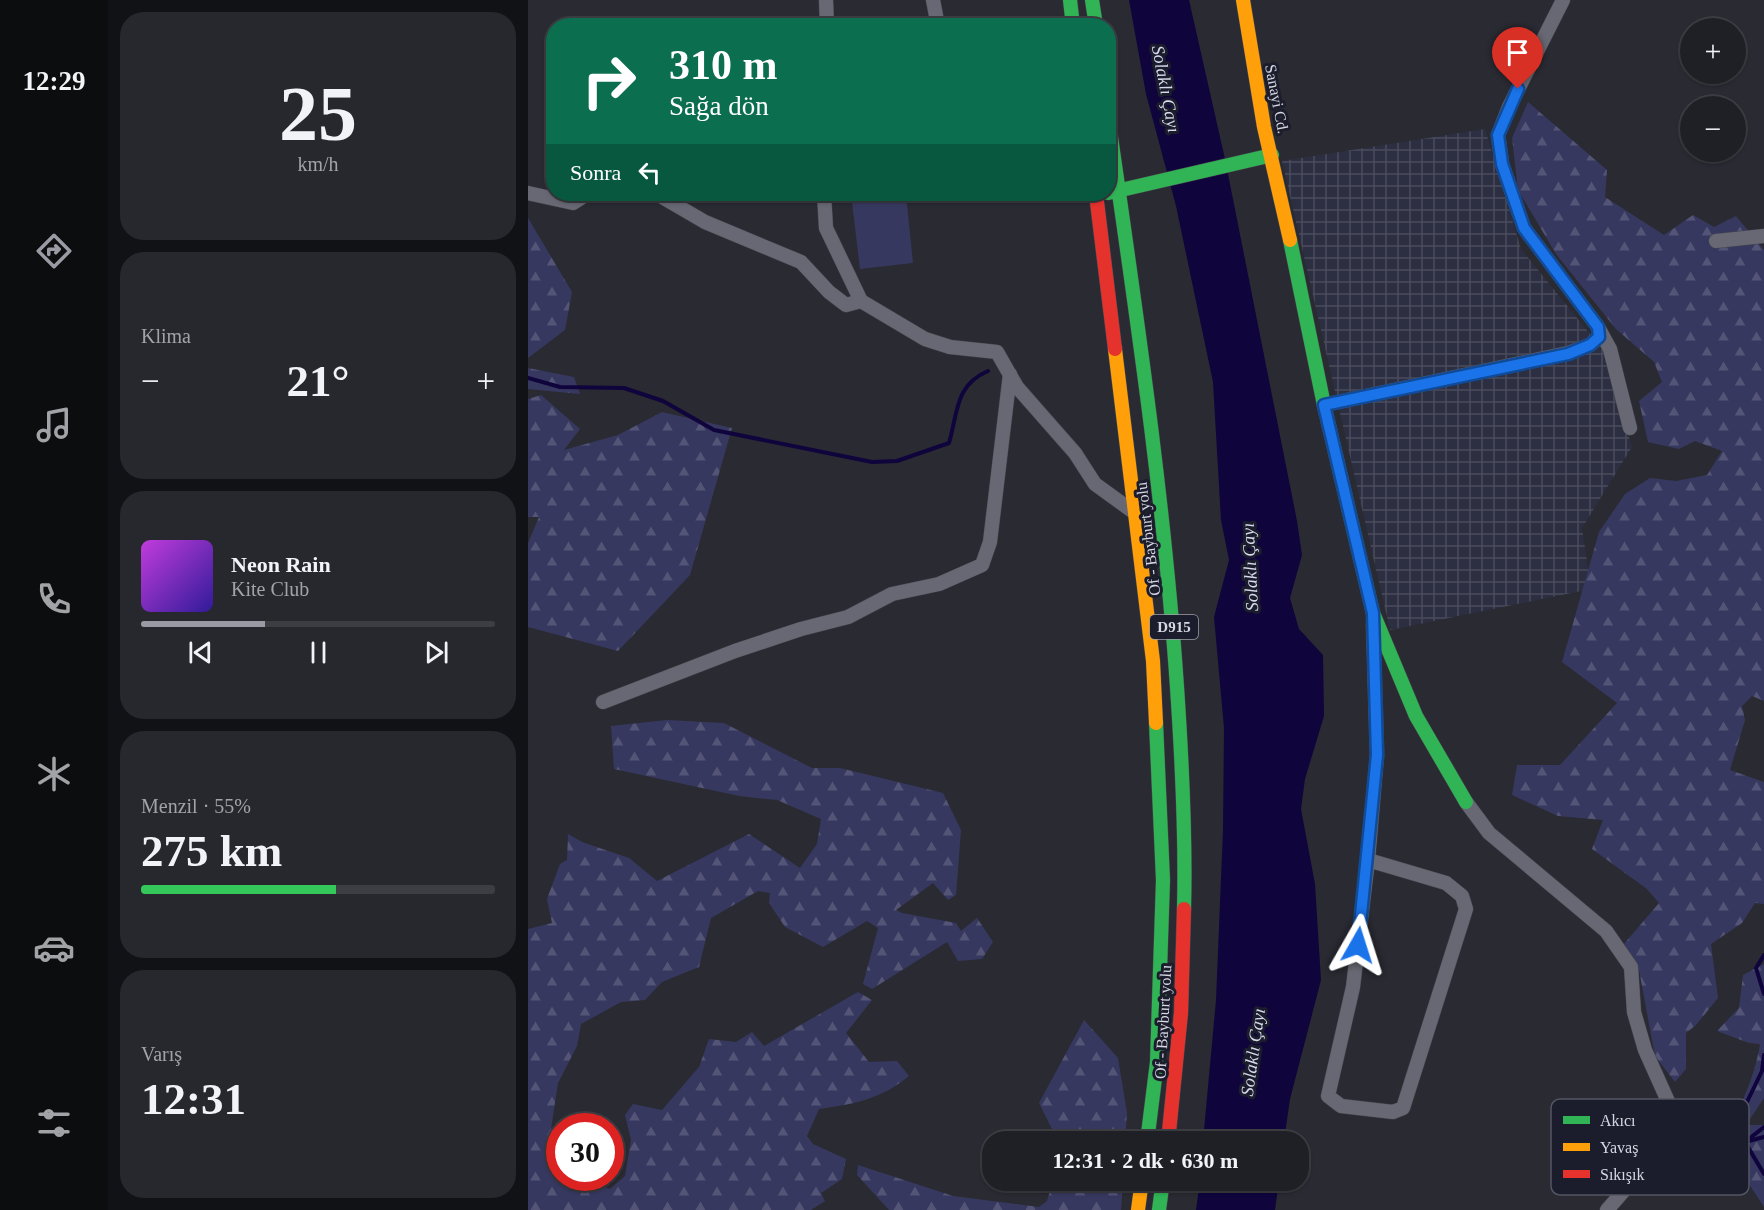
<!DOCTYPE html>
<html lang="tr">
<meta charset="utf-8">
<style>
:root{--surface:#1f2026;--page:#27282e;--text:#f1f3f6;--muted:#a1a3a7;--line:#3c3e43;--accent:#999aa4}
body{margin:0;font-family:Georgia,serif;background:var(--page);color:var(--text);height:100vh;display:flex;flex-direction:column;font-size:22px;white-space:nowrap}
*{box-sizing:border-box;margin:0}
p{font-size:20px;color:var(--muted)}
.icon{flex:none;width:33px;height:33px;fill:none;stroke:currentColor;stroke-width:2;stroke-linecap:round;stroke-linejoin:round}
.map{position:relative;flex:1;overflow:hidden}
.details{display:flex;flex-direction:column;gap:12px;padding:12px;background:#111215;width:420px}
.details>*{flex:none}
.banner{position:absolute;left:18px;top:18px;width:570px;height:183px;border-radius:24px;box-shadow:0 2px 4px #0004,0 0 0 2px var(--line);background:#0b6e4f;color:#fff;overflow:hidden}
.tools{position:absolute;left:1152px;top:18px;display:grid;gap:12px}
.tools a{display:grid;place-items:center;width:66px;height:66px;border-radius:50%;background:var(--surface);box-shadow:0 2px 4px #0004,0 0 0 2px var(--line);font-size:30px}
.speed{position:absolute;left:18px;top:1113px;display:flex;gap:12px;font-size:30px;font-weight:700;text-align:center}
.speed>*{display:grid;place-content:center;width:78px;height:78px;border-radius:50%;background:var(--surface);box-shadow:0 2px 4px #0004,0 0 0 2px var(--line);line-height:1}
.speed .limit{border:9px solid #d22;background:#fff;color:#111}
.pin{position:absolute;display:grid;place-items:center;width:51px;height:51px;color:#fff;margin:-62px -26px;border-radius:50% 50% 50% 0;rotate:-45deg;box-shadow:0 0 6px #0007}
.pin .icon{rotate:45deg}
.me{position:absolute;width:66px;margin:-33px;rotate:6deg;stroke-linejoin:round;filter:drop-shadow(0 0 4px #0008)}
.turn{display:flex;align-items:center;gap:21px;height:126px;padding:0 24px;font-size:27px}
.turn .icon{width:78px;height:78px;stroke-width:2.5}
.turn b{display:block;font-size:42px;line-height:51px}
.then{display:flex;align-items:center;height:57px;padding:0 24px;background:#0003;gap:12px;font-size:22px}
.big{font-size:45px;font-weight:800;line-height:1.1}
.details .widget{flex:1;display:flex;flex-direction:column;justify-content:center;gap:9px;min-width:0;padding:0 21px;border-radius:24px;background:var(--page)}
.details .dial{align-items:center;gap:0}
.dial b{font-size:78px;line-height:1}
.song{display:flex;align-items:center;gap:18px}
.cover{width:72px;height:72px;border-radius:9px;background:linear-gradient(135deg,hsl(290 70% 55%),hsl(250 70% 35%))}
.played{height:6px;border-radius:3px;background:linear-gradient(90deg,var(--accent) 35%,var(--line) 35%)}
.keys{display:flex;justify-content:space-around;direction:ltr}
.heat{display:flex;justify-content:space-between;align-items:center;font-size:33px;direction:ltr}
.charge{height:9px;border-radius:4px;background:linear-gradient(90deg,#34c759 55%,var(--line) 0)}
.trip{position:absolute;left:454px;top:1131px;width:327px;height:60px;border-radius:24px;background:var(--surface);box-shadow:0 2px 4px #0004,0 0 0 2px var(--line);font-weight:800;line-height:60px;text-align:center}
main{display:flex;flex:1;min-height:0}
.dock{display:flex;flex-direction:column;width:108px;justify-content:space-around;align-items:center;background:#0c0d0f;color:var(--muted)}
.dock .icon{width:42px;height:42px}
.dock .active{color:var(--accent)}
.dock b{font-size:27px;color:var(--text)}
.map>svg:first-child{display:block}
.industrial{fill:url(#industrial-grid)}
.forest{fill:url(#forest-firs)}
.pitch{fill:#37385f}
.water{fill:#10043d}
.lines{fill:none;stroke-linecap:round;stroke-linejoin:round}
.stream{stroke:#10043d;stroke-width:4}
.street-casing{stroke:#46474d;stroke-width:15}
.fast-casing{stroke:#46474d;stroke-width:15}
.slow-casing{stroke:#46474d;stroke-width:15}
.jam-casing{stroke:#46474d;stroke-width:15}
.street{stroke:#676873;stroke-width:14}
.fast{stroke:#30b455;stroke-width:14}
.slow{stroke:#ff9f0a;stroke-width:14}
.jam{stroke:#e5322d;stroke-width:14}
.route-casing{stroke:#114b97;stroke-width:15}
.route{stroke:#1a73e8;stroke-width:10}
.labels{text-anchor:middle;dominant-baseline:central;stroke-width:6;stroke-linejoin:round;paint-order:stroke}
.shield{fill:#1c1d2c;stroke:#9e9fab;stroke-width:1.5}
.shield-label{font-size:15px;font-weight:bold;fill:#d6d7e2}
.street-label{font-size:16px;fill:#d6d7e2;stroke:#1c1d2c}
.water-label{font-size:18px;font-style:italic;fill:#d7daee;stroke:#1c1d2c}
.key{fill:#1c1d2c;stroke:#545563;stroke-width:1.5}
.key-label{font-size:16px;fill:#d6d7e2}
</style>
<main>
<nav class="dock">
<b>12:29</b>
<svg class="icon active" aria-label="directions" viewBox="0 0 24 24"><path d="M12 3l9 9-9 9-9-9zM9 14v-3h6M13 9l2 2-2 2"/></svg>
<svg class="icon" aria-label="music" viewBox="0 0 24 24"><path d="M9 18V5l10-2v13"/><circle cx="6" cy="18" r="3"/><circle cx="16" cy="16" r="3"/></svg>
<svg class="icon" aria-label="phone" viewBox="0 0 24 24"><path d="M5 4h4l2 5-3 2q2 4 5 5l2-3 5 2v4C11 20 4 13 5 4z"/></svg>
<svg class="icon" aria-label="climate" viewBox="0 0 24 24"><path d="M12 3v18M4 7l16 10M4 17L20 7"/></svg>
<svg class="icon" aria-label="car" viewBox="0 0 24 24"><path d="M5 17H2v-5l4-1 3-4h7l3 4 3 1v5h-3M9 17h6M6 11h13"/><circle cx="7" cy="17" r="2"/><circle cx="17" cy="17" r="2"/></svg>
<svg class="icon" aria-label="filters" viewBox="0 0 24 24"><path d="M4 7h16M4 17h16"/><circle cx="9" cy="7" r="2"/><circle cx="15" cy="17" r="2"/></svg>
</nav>
<section class="details">
<div class="widget dial"><b>25</b><p>km/h</p></div>
<div class="widget"><p>Klima</p>
<div class="heat"><a>−</a><b class="big">21°</b><a>+</a></div>
</div>
<div class="widget">
<div class="song"><i class="cover"></i><div><b>Neon Rain</b><p>Kite Club</p></div></div>
<div class="played"></div>
<div class="keys"><svg class="icon" aria-label="previous" viewBox="0 0 24 24"><path d="M18 5L8 12l10 7zM5 5v14"/></svg><svg class="icon" aria-label="pause" viewBox="0 0 24 24"><path d="M8 5v14M16 5v14"/></svg><svg class="icon" aria-label="next" viewBox="0 0 24 24"><path d="M6 5l10 7-10 7zM19 5v14"/></svg></div>
</div>
<div class="widget"><p>Menzil · 55%</p><b class="big">275 km</b><div class="charge"></div></div>
<div class="widget"><p>Varış</p><b class="big">12:31</b></div>
</section>
<div class="map">
<svg width="1236" height="1210" viewBox="0 0 1236 1210">
<defs>
<pattern id="industrial-grid" width="8" height="8" patternUnits="userSpaceOnUse" patternTransform="scale(1.5)"><rect width="8" height="8" fill="#2c2e42"/><path d="M0 4h8M4 0v8" fill="none" stroke="#4a4c5d"/></pattern>
<pattern id="forest-firs" width="22" height="20" patternUnits="userSpaceOnUse" patternTransform="scale(1.5)"><rect width="22" height="20" fill="#37385f"/><path d="M5 1l3.5 6h-7zM16 11l3.5 6h-7z" fill="#535476"/></pattern>
</defs>
<rect width="100%" height="100%" fill="#292a32"/>
<path class="industrial" d="M957,129l36,120 82,101 29,97 -50,81 9,61 -201,41 -108,-469z"/>
<path class="forest" d="M1000,102l79,68 -2,27 59,38 29,-20 21,12 22,-11 28,34v451l-12,-5 -10,10 3,14 -15,50 34,12v122l-9,-1 -13,20 -31,21 7,54 -22,27 -10,8v36l-11,13 -20,-26 -16,-86 -15,-26 35,-41 -12,-14 -55,-40 11,-29 -45,-4 -46,-21 5,-30h43l57,-62 -55,-41 37,-130 26,-38 25,-16 26,3 31,-6 15,-24 -27,-10 -16,8 -31,-7 -9,-41 23,-19 -8,-20 -38,-33 -60,-75 -38,-64 -6,-52z
M0,218l44,74 -7,38 -37,28z
M0,368l46,9 6,17 -52,-5z
M13,395l39,34 -16,21 54,-15 44,-23 70,16 -42,147 -72,76 -90,-24v-84l11,-26h-11v-118z
M139,720l57,3 88,45h28l103,25 18,37 -5,65 -8,5 -15,-17 -37,27 6,3 54,10 5,8 16,-13 16,24 -11,17 -24,2 -11,-19 -75,47 -9,-5 15,-56 -11,-7 -44,26 -38,-20 -16,-24 1,-10 -12,-2 -47,27 -12,49 -37,15 -17,18 -24,2 -40,22 -4,22 -19,37 -7,46 8,16 1,33h16l34,11 15,-13 6,-36 -6,-25 8,-11 29,6 37,-43 10,-28 27,3 16,-10 12,14 94,-54 14,8 -26,33 23,29 28,-1 12,15c-28,23 -54,28 -90,33l-12,27 6,8 33,15 -4,20 -21,14 4,8 -14,9h-283v-281l24,-6 -5,-24 13,-35 7,-4 1,-26 14,8 47,16 28,23 92,-47 51,34 17,-24 4,-25 -44,-19 -38,-4 -125,-27 -3,-43z
M1236,964v134l-18,27h18v82l-32,-49 -45,-8 -8,-6 13,-14c7,0 17,2 24,0 24,-5 41,-65 44,-86l-11,-1 -32,-12 22,-23 4,-33z
M556,1020l34,38 9,55 -2,28h-67l-19,-38z
M330,1165l95,31 86,11 8,-6 6,-20h70l-2,29h-232l-32,-35z"/>
<path class="pitch" d="M323,194h55l7,69 -53,6z"/>
<path class="water" d="M601,0h60l36,159 72,362 5,34 -12,43 9,31 24,26 1,61 -19,63 -4,30 14,75 6,96 -31,119 -6,42h-81l13,-141 7,-170 1,-102 -10,-111 15,-57 -8,-40 -8,-138 -37,-176 -30,-112z
M672,1181h79l-4,29h-79z"/>
<g class="lines">
<path class="stream" d="M0,378l32,9 64,1 39,13 51,29 158,32 25,-1 52,-18c9,-31 6,-58 39,-72
M1236,955l-8,13 8,26
M1065,1126l71,8
M1144,1135l73,7 19,32
M1200,1141l34,-70 2,-16
M1221,1141l15,-4
M1217,1142l19,-15"/>
<g class="street-casing">
<path id="street" d="M298,0l1,26
M405,0l5,26
M0,193l45,10 14,-9
M129,194l48,28 96,40 28,30 17,13 15,-4 64,38 25,8 47,5 20,35 58,66 20,31 40,29
M296,194l2,34 35,73
M1188,241l48,-5
M1070,327l12,22 20,79
M796,405l244,-52 22,-8 9,-8 -1,-10 -74,-99 -22,-64 -4,-29 11,-28 54,-107
M75,702l132,-51 66,-22 47,-12 44,-23 47,-10 43,-19 8,-23 20,-168
M938,802l23,31 117,98 25,36 3,45 11,38 26,58v22l-9,17 -55,63
M840,860l78,23 16,13 4,13 -63,199 -10,4 -52,-6 -13,-10 25,-109 15,-127 9,-105 -4,-131"/>
</g>
<g class="fast-casing">
<path id="fast" d="M542,0l3,26
M564,0l4,26
M580,116c27,190 56,380 69,571 5,74 9,149 7,222
M580,193l164,-38
M762,240l34,165 49,208 43,103 50,86
M619,1142l10,-80 6,-182 -7,-157
M631,1210l4,-30"/>
</g>
<g class="slow-casing">
<path id="slow" d="M715,0l21,127 26,113
M587,349l38,312 3,62
M610,1210l4,-30"/>
</g>
<g class="jam-casing">
<path id="jam" d="M568,194l19,155
M640,1142l13,-129 3,-104"/>
</g>
<use href="#street" class="street"/>
<use href="#fast" class="fast"/>
<use href="#slow" class="slow"/>
<use href="#jam" class="jam"/>
</g>
<g class="lines">
<g class="route-casing">
<path id="route" d="M830,945l19,-190 -4,-142 -49,-208 244,-51 22,-9 9,-8 -1,-10 -74,-99 -22,-64 -4,-29 20,-46"/>
</g>
<use href="#route" class="route"/>
</g>
<g class="labels">
<rect class="shield" x="622" y="615" width="48" height="24" rx="4.5"/>
<g class="shield-label">
<text x="646" y="627">D915</text>
</g>
<g class="street-label">
<text transform="translate(749 99) rotate(79)">Sanayi Cd.</text>
<text transform="translate(620 539) rotate(-97)">Of - Bayburt yolu</text>
<text transform="translate(635 1022) rotate(-87)">Of - Bayburt yolu</text>
</g>
<g class="water-label">
<text transform="translate(638 89) rotate(79)">Solaklı Çayı</text>
<text transform="translate(722 567) rotate(-93)">Solaklı Çayı</text>
<text transform="translate(725 1052) rotate(-82)">Solaklı Çayı</text>
</g>
</g>
<rect x="1023" y="1099" width="198" height="96" rx="9" class="key"/>
<rect x="1035" y="1116" width="27" height="8" fill="#30b455"/>
<rect x="1035" y="1143" width="27" height="8" fill="#ff9f0a"/>
<rect x="1035" y="1170" width="27" height="8" fill="#e5322d"/>
<g class="key-label">
<text x="1072" y="1126">Akıcı</text>
<text x="1072" y="1153">Yavaş</text>
<text x="1072" y="1180">Sıkışık</text>
</g>
</svg>
<div class="tools">
<a>+</a>
<a>−</a>
</div>
<div class="speed"><div class="limit">30</div></div>
<div class="pin" style="left:990px;top:89px;background:#d93025"><svg class="icon" aria-label="arrive" viewBox="0 0 24 24"><path d="M6 21V4h12l-3 4 3 4H6"/></svg></div>
<svg class="me" style="left:830px;top:945px" viewBox="-20 -20 40 40"><path d="M0-17L14 15 0 8-14 15z" fill="#1a73e8" stroke="#fff" stroke-width="4"/></svg>
<div class="trip">12:31 · 2 dk · 630 m</div>
<div class="banner">
<div class="turn"><svg class="icon" aria-label="right" viewBox="0 0 24 24"><path d="M7 20v-9h11M14 6l5 5-5 5"/></svg><div><b>310 m</b>Sağa dön</div></div>
<div class="then">Sonra<svg class="icon" aria-label="left" viewBox="0 0 24 24"><path d="M17 20v-9H6M10 6l-5 5 5 5"/></svg></div>
</div>
</div>
</main>
